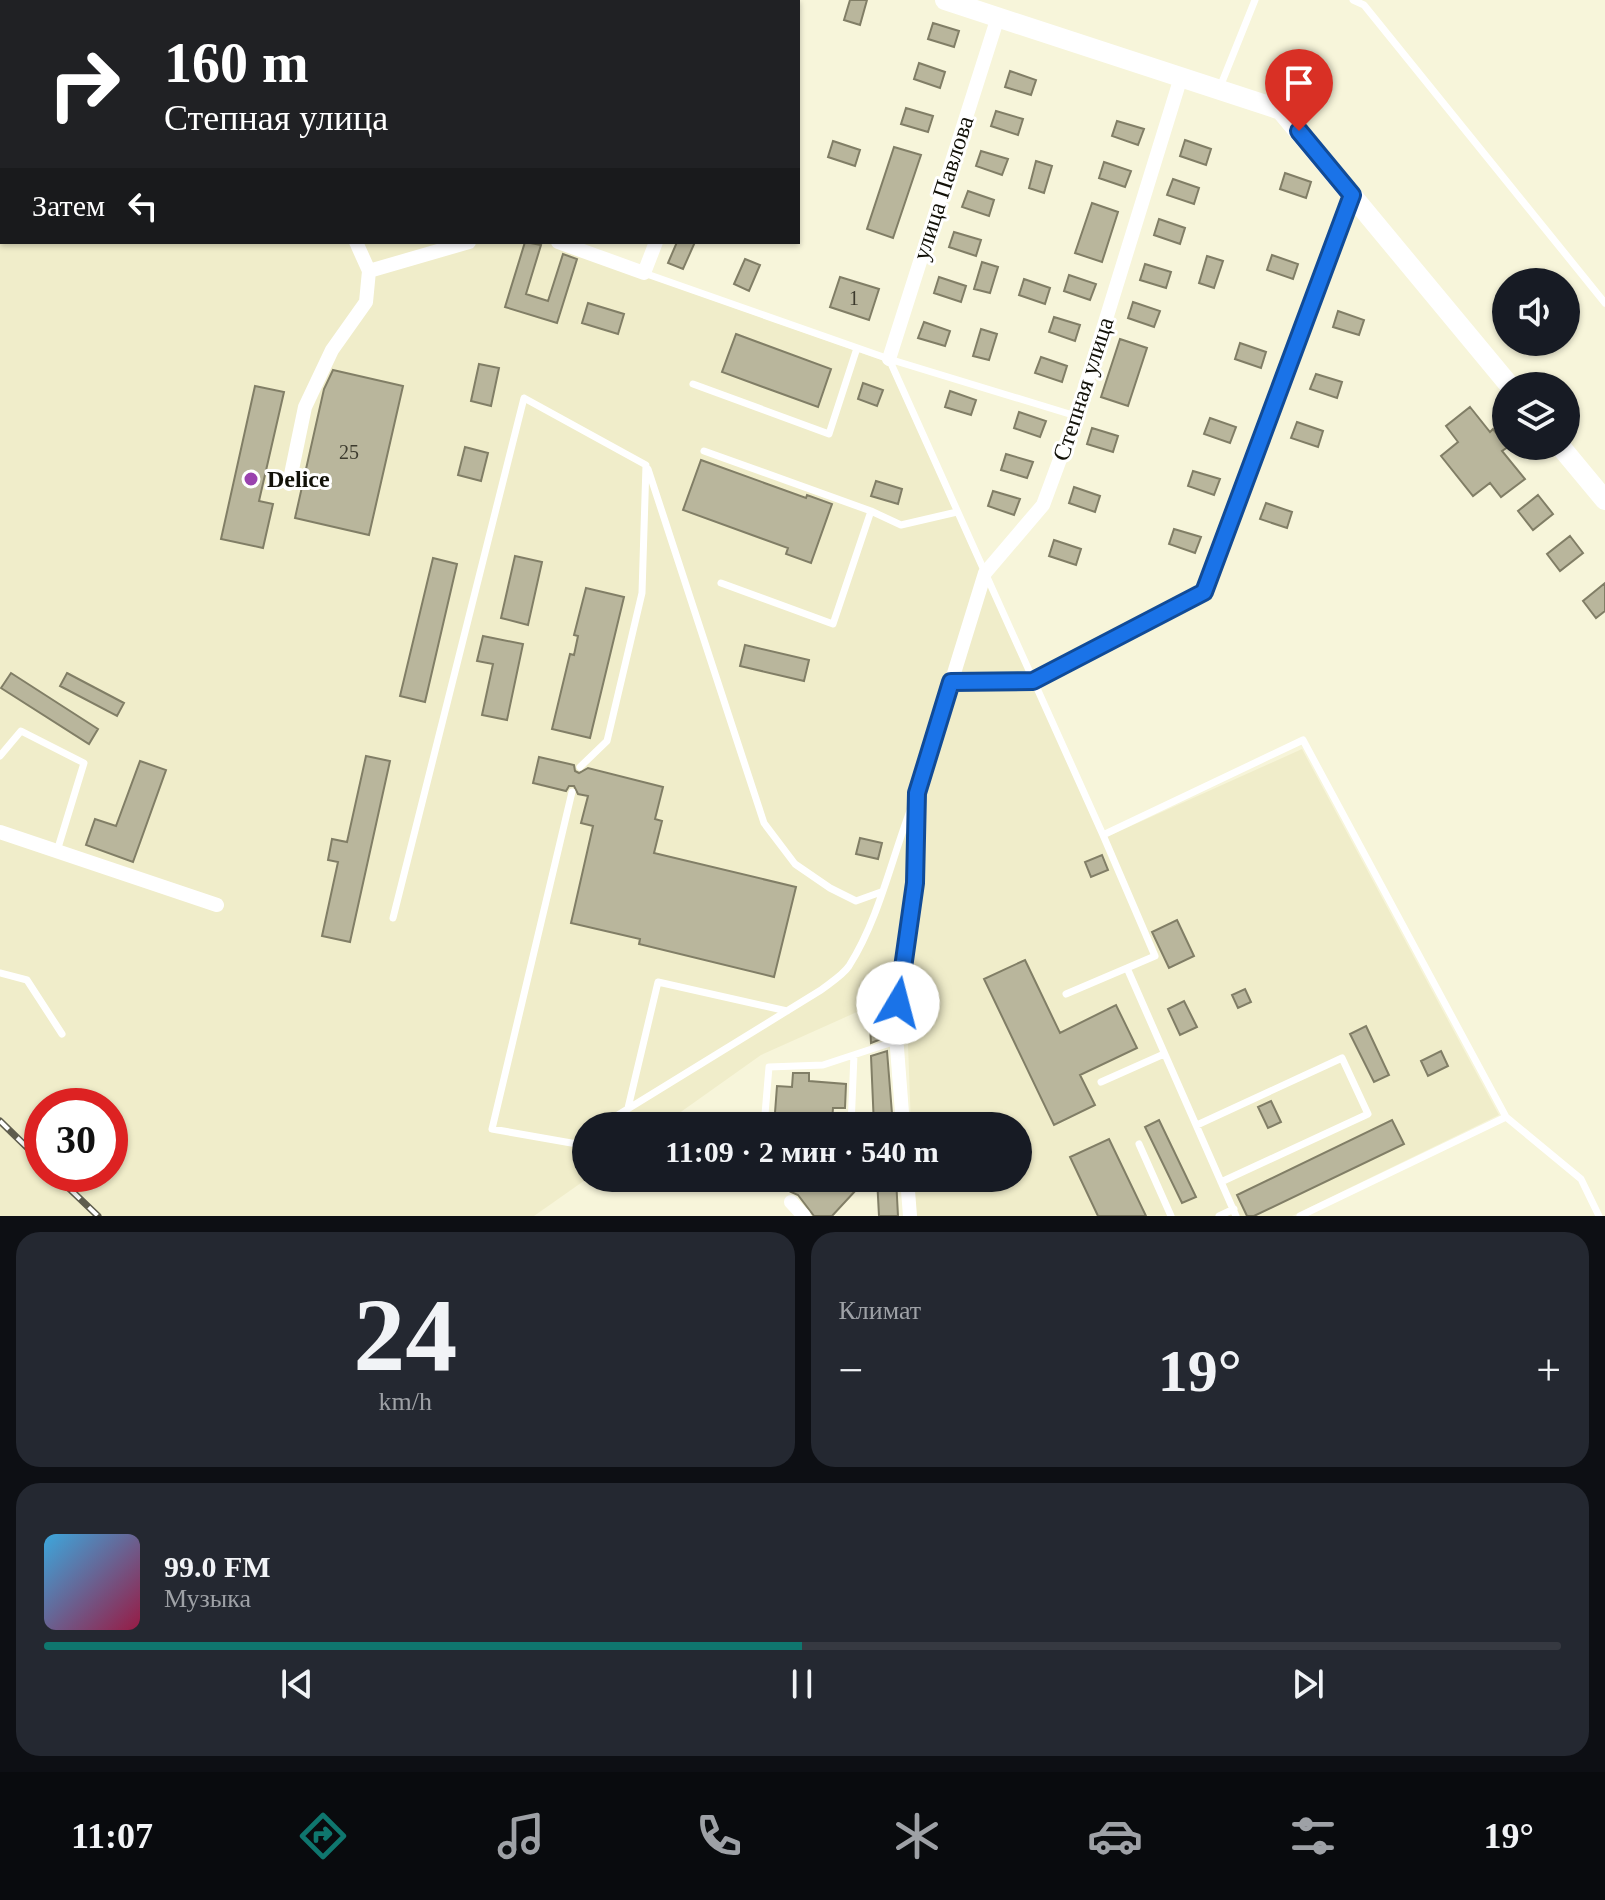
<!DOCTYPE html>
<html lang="ru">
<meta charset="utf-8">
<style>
:root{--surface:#171b24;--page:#242831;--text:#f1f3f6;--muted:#9ea1a6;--line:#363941;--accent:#0f766e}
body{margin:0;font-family:Georgia,serif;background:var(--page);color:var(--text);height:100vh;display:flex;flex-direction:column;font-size:30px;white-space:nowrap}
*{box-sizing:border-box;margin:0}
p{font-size:26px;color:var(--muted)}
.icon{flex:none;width:44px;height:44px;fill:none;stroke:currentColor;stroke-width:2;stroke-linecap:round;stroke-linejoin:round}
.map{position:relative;height:1216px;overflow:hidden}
.drawer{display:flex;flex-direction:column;gap:16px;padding:16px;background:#0d0f14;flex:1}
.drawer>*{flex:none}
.top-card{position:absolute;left:0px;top:0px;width:800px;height:244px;box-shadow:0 2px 6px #0004;background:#202124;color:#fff;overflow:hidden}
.controls{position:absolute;left:1492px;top:268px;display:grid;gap:16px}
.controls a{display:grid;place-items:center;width:88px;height:88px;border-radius:50%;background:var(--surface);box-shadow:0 2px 6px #0004;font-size:40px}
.speed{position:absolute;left:24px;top:1088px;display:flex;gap:16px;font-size:40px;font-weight:700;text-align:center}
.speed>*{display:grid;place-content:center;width:104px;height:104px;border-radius:50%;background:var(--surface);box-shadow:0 2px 6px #0004;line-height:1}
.speed .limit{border:12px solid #d22;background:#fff;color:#111}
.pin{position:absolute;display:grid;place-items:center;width:68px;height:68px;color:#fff;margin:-82px -34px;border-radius:50% 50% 50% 0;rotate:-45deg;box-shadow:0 0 8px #0007}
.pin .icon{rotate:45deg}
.me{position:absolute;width:88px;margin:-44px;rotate:8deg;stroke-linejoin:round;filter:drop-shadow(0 0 6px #0008)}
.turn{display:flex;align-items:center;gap:28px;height:168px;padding:0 32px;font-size:36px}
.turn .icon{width:104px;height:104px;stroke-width:2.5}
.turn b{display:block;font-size:56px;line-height:68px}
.then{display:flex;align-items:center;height:76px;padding:0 32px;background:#0003;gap:16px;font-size:30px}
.big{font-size:60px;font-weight:800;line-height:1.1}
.drawer .card{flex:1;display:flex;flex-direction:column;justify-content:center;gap:12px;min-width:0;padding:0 28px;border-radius:24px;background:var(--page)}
.drawer .dial{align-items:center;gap:0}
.dial b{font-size:104px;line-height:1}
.song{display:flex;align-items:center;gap:24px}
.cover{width:96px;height:96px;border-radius:12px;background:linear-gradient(135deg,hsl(200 70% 55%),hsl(340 70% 35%))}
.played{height:8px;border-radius:4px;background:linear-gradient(90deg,var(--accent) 50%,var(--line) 50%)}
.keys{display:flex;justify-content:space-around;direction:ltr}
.heat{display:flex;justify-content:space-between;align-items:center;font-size:44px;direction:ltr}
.drawer .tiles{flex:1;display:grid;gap:16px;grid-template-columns:1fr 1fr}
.card:last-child{grid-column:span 2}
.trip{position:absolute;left:572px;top:1112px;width:460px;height:80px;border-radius:40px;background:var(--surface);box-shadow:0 2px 6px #0004;font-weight:800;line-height:80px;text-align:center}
.tab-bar{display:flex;height:128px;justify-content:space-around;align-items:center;background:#090b0e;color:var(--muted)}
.tab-bar .icon{width:56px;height:56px}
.tab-bar .selected{color:var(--accent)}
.tab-bar b{font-size:36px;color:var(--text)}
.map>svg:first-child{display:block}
.built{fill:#f0edca;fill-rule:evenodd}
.building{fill:#b9b69c;stroke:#817e66;stroke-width:2}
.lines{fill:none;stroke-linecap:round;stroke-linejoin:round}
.lane{stroke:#fff;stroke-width:7}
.street{stroke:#fff;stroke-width:14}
.secondary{stroke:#fff;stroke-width:20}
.rail-casing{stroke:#5f5d4e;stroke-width:7}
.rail{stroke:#fff;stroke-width:4;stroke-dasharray:12;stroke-linecap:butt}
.route-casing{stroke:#114b97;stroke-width:20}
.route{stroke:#1a73e8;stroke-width:14}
.poi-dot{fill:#9a42ae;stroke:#fff;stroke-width:3}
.labels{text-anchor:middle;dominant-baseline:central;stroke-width:6;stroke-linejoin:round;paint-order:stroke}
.number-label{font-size:20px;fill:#3c3a2d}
.street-label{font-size:24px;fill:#121108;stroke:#fff}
.poi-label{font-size:24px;font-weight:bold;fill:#121108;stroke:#fff;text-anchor:start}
</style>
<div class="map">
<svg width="1605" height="1216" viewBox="0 0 1605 1216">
<rect width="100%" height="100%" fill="#f7f5da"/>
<path class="built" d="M0,0h603l-601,2v240h546l339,120 215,477 200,-90 197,366 -207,101h-379l-1,-38h106v-52h-107l-5,-136 -145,65 -100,71h-75l2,52 -54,38h-534zM42,1106h68v68h-68z"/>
<path class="building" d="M850,0h17l-7,25 -16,-5z
M933,23l26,8 -5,16 -26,-8z
M919,63l26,9 -5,16 -26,-9z
M1010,71l26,9 -5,15 -26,-8z
M906,108l27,8 -5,16 -27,-8z
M996,111l27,8 -5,16 -27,-9z
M1117,121l27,8 -6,16 -26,-9z
M1185,140l26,9 -5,16 -26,-9z
M833,141l27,9 -5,16 -27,-9z
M894,147l27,8 -28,83 -26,-9z
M981,151l27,8 -6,16 -26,-9z
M1036,161l16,5 -8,27 -15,-5z
M1104,162l27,9 -6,16 -26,-9z
M1285,173l26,9 -5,16 -26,-9z
M1173,179l26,9 -5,16 -27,-9z
M968,191l26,9 -5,16 -27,-9z
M1092,203l26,9 -16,50 -27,-9z
M1159,219l26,9 -5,16 -26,-9z
M954,232l27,8 -5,16 -27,-9z
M525,242l16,3 -15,49 22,7 15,-47 14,5 -20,64 -52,-16z
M677,242h18l-12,27 -15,-6z
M1272,255l26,9 -5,15 -26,-9z
M1207,256l16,5 -9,27 -15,-5z
M745,259l15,6 -11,26 -15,-7z
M982,262l16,5 -8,26 -16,-4z
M1145,264l26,8 -5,16 -26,-8z
M1069,275l27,9 -6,16 -26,-9z
M840,277l39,12 -10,31 -39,-13z
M939,277l27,9 -5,16 -27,-9z
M1024,279l26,9 -5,16 -26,-9z
M1133,302l27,9 -6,16 -26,-9z
M588,303l36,11 -6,20 -36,-11z
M1338,311l26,9 -5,15 -26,-8z
M1054,317l26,8 -5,16 -26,-9z
M924,322l26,9 -5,15 -27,-8z
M981,329l16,5 -8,26 -16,-4z
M736,334l95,35 -13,38 -96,-35z
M1120,339l27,9 -19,58 -27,-9z
M1240,343l26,9 -5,16 -26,-9z
M1041,357l26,9 -5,16 -27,-9z
M479,364l20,4 -8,38 -20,-5z
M333,370l70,16 -34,149 -74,-17 29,-129z
M1316,374l26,8 -5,16 -27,-9z
M863,383l20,7 -6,16 -19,-7z
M255,386l29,6 -25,109 14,3 -10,44 -42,-9z
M950,391l26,9 -5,15 -26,-8z
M1470,407l20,25 3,-3 15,18 -6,4 23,28 -24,18 -11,-14 -17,13 -32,-40 17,-14 -12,-16z
M1019,412l27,9 -6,16 -26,-9z
M1210,418l26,9 -6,16 -26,-9z
M1297,422l26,9 -5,16 -27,-9z
M1092,428l26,8 -5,16 -26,-8z
M465,447l23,6 -7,28 -23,-6z
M1006,454l27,8 -6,16 -26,-8z
M701,460l105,38 1,-3 25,9 -21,59 -25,-9 2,-6 -105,-38z
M1193,471l27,8 -6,16 -26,-9z
M876,481l26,8 -4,15 -27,-8z
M1074,487l26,9 -5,16 -26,-9z
M993,491l27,8 -6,16 -26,-9z
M1538,495l15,19 -20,16 -15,-19z
M1266,503l26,9 -5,16 -27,-9z
M1174,529l27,8 -6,16 -26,-9z
M1570,536l13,17 -23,18 -13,-17z
M1054,540l27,9 -5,16 -27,-9z
M515,556l27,6 -14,63 -27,-7z
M433,558l24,6 -32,138 -25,-6z
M1605,583v28l-9,7 -13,-17z
M586,588l38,9 -34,141 -38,-9 18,-75 4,1 4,-19 -4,-1z
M483,636l40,8 -16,76 -25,-5 11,-51 -16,-3z
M745,645l64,15 -5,21 -64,-15z
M11,673l87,56 -9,15 -88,-56z
M67,673l57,30 -7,13 -57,-30z
M366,756l24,5 -40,181 -28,-6 16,-74 -10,-2 4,-21 15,3z
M539,757l35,8 1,6 4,2 9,-5 75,19 -8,32 7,2 -8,32 142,34 -22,90 -135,-33 1,-5 -69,-16 22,-97 -12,-3 7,-27 -10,-2 -4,-8h-5l-3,5 -33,-8z
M140,761l26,9 -33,92 -47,-17 9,-26 21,7z
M860,838l22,5 -4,16 -22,-5z
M1102,855l6,15 -17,7 -6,-15z
M1177,920l17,36 -25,12 -17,-36z
M1025,960l35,73 56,-28 21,43 -57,27 15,30 -41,20 -70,-146z
M1245,989l6,13 -13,6 -6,-13z
M1184,1001l13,26 -17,8 -12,-26z
M884,1007l2,30 -15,6 -2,-34z
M1366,1026l23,49 -15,7 -24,-48z
M887,1051l6,75h-19l-3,-70z
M1441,1051l7,15 -20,10 -7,-15z
M793,1073h16v8l37,3 -1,24h-12l-1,13 -26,-2v7h-32l3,-40 15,1z
M1271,1101l10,21 -13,6 -10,-21z
M1159,1120l37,77 -14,6 -37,-76z
M1392,1120l12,24 -150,72h-7l-10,-21z
M1109,1139l37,77h-48l-28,-59z
M806,1178h40l11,11 -25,27h-18l-16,-21 -7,-3z
M877,1178h19l2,38h-19z"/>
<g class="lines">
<path class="lane" d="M1353,0l11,5 241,298
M613,2l1,-2
M1220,87l35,-87
M644,273l245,86 187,57
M889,359l214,476 200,-95 203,377 75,62 18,37
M693,384l136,50 28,-86
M704,451l167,60 30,14 56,-13
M648,469l116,354 31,41 35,24 26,13 25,-9
M721,583l112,41 38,-113
M0,756l21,-25 63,32 -27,88
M572,792l-80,337 85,15 9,-7
M1103,835l52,121 -28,12 109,248
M393,918l131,-520 122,67 -4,128 -35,148 -27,26
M0,973l27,7 35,54
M1066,994l61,-26
M1101,1082l63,-28
M628,1108l30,-126 129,29
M1197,1125l145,-67 26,56 -147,68
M600,1126l221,-136c9,-7 22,-15 28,-24 31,-49 43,-110 64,-163
M764,1126l5,-59 54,-2 73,-24
M851,1126l3,-71
M1139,1144l32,72
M1219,1216l15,-7
M1300,1216l206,-99"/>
<path class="street" d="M734,0v2
M362,2l1,-2
M0,135h2
M558,242l86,31 12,-31
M369,271l100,-29
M889,359l109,-342
M289,484l16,-77 27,-57 34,-48 3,-31 -13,-29
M951,682l82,-1 171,-89 148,-397
M0,832l217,73
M903,1126l-8,-104 20,-139 2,-90 68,-220 58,-68 33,-89 105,-339
M907,1178l3,38
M791,1202l13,14"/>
<path class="secondary" d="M945,0l336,110 229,276
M1560,446l45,54"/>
<g class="rail-casing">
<path id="rail" d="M0,1121l42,41
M54,1174l44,42"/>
</g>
<use href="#rail" class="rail"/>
</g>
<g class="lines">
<g class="route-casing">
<path id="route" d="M898,1003l17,-120 2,-90 34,-111 82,-1 171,-89 148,-397 -53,-64"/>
</g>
<use href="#route" class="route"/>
</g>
<circle class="poi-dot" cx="251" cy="479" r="8"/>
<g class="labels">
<g class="number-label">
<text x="854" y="298">1</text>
<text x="349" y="452">25</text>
</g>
<g class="street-label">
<text transform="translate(943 188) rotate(-72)">улица Павлова</text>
<text transform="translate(1083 389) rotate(-72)">Степная улица</text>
</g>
<g class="poi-label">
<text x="267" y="479">Delice</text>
</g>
</g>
</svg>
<div class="controls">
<a><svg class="icon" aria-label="sound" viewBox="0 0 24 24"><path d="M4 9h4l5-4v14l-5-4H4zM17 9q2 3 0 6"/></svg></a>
<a><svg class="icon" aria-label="layers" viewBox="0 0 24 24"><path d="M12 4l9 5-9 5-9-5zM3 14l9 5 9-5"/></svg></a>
</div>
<div class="speed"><div class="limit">30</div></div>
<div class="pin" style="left:1299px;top:131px;background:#d93025"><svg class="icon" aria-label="arrive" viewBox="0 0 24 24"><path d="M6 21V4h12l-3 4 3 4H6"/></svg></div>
<svg class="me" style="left:898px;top:1003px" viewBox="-20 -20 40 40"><circle r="19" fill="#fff"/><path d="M0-13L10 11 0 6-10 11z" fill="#1a73e8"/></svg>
<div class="trip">11:09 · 2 мин · 540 m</div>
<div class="top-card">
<div class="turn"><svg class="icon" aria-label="right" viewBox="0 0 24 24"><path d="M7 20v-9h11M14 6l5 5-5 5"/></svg><div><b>160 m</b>Степная улица</div></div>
<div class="then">Затем<svg class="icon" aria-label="left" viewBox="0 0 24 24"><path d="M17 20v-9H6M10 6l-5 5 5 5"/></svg></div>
</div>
</div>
<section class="drawer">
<div class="tiles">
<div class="card dial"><b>24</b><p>km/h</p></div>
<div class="card"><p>Климат</p>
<div class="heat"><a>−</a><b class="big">19°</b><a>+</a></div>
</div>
<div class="card">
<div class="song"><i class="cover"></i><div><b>99.0 FM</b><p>Музыка</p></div></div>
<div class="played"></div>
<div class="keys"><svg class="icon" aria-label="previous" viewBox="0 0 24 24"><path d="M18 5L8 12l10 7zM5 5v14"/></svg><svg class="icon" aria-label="pause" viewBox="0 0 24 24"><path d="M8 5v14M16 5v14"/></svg><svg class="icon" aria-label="next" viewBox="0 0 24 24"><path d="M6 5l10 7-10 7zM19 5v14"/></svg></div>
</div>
</div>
</section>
<nav class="tab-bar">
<b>11:07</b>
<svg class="icon selected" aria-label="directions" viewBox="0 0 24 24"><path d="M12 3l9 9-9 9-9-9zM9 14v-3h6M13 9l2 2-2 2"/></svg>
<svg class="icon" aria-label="music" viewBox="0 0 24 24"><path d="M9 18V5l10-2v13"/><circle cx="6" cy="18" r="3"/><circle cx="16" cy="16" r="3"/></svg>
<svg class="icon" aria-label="phone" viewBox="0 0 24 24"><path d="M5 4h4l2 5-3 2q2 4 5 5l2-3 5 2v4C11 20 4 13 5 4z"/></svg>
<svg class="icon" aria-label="climate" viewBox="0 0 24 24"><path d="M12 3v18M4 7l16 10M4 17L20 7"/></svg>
<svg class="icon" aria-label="car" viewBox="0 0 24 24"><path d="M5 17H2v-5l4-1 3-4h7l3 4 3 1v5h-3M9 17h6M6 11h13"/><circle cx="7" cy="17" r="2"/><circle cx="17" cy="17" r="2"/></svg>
<svg class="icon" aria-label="filters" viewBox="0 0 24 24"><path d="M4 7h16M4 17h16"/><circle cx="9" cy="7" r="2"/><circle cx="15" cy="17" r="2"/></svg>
<b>19°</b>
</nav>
